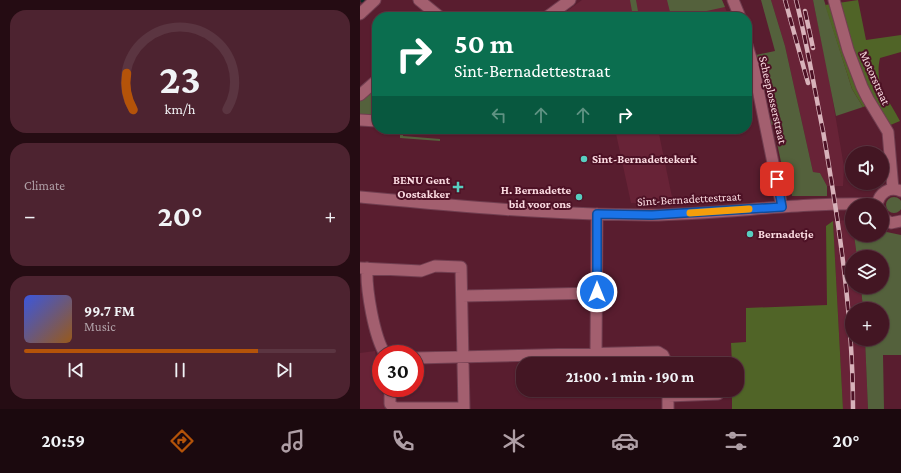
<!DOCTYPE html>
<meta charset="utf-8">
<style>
:root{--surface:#431623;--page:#4d2330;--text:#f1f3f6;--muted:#af9fa6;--line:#5b3541;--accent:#b45309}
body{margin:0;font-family:"Crimson Pro",serif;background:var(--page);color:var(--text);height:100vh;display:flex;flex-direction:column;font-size:15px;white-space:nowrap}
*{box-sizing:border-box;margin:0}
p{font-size:13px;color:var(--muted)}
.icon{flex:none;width:22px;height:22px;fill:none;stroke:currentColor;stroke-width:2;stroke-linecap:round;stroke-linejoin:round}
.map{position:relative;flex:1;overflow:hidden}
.drawer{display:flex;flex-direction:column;gap:10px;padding:10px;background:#250c13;width:360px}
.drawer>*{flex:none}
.banner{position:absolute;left:12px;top:12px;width:380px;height:122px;border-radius:16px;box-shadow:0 1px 3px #0004,0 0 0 1px var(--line);background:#0b6e4f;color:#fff;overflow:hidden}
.tools{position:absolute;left:485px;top:146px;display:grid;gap:8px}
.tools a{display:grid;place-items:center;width:44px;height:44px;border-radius:50%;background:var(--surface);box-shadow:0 1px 3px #0004,0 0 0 1px var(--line);font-size:20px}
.speed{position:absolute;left:12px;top:345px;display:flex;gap:8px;font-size:20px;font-weight:700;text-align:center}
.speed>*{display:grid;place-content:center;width:52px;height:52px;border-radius:50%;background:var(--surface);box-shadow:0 1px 3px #0004,0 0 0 1px var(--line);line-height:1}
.speed .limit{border:6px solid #d22;background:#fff;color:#111}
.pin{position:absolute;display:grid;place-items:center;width:34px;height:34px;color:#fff;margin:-17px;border-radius:8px;box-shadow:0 2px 6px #0006}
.me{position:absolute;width:44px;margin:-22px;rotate:0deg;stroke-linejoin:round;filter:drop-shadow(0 0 3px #0008)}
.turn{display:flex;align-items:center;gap:14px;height:84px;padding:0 16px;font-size:18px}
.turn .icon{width:52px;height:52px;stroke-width:2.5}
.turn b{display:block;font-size:28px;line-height:34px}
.lanes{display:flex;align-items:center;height:38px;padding:0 16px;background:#0003;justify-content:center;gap:20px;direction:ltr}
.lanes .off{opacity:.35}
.big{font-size:30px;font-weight:700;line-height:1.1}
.drawer .card{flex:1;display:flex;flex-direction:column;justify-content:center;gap:6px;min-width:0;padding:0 14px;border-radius:16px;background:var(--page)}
.drawer .dial{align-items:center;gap:0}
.dial svg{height:104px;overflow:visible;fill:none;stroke:var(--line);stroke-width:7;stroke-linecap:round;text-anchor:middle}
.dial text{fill:var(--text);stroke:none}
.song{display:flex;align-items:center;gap:12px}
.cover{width:48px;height:48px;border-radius:6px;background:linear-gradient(135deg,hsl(230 70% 55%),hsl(30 70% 35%))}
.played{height:4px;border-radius:2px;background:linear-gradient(90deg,var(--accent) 75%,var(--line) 75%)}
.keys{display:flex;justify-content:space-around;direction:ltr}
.heat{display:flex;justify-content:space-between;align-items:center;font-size:22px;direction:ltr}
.trip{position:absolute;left:156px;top:357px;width:228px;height:40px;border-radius:16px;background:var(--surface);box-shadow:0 1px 3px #0004,0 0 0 1px var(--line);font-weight:700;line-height:40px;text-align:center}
.tabs{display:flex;height:64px;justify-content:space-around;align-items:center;background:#1b090e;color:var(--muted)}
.tabs .icon{width:28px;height:28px}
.tabs .on{color:var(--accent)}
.tabs b{font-size:18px;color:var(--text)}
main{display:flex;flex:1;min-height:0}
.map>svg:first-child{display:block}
.built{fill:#682337}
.green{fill:#54613c}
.forest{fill:#506427}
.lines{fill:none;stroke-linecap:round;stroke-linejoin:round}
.stream{stroke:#0b2825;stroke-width:3}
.minor-casing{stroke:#713e50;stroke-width:13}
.minor{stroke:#a35f6f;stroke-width:11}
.rail-casing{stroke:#d8b2ba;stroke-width:4.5}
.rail{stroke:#4d1125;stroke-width:3;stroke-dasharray:9;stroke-linecap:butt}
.route-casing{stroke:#114b97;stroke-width:10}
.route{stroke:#1a73e8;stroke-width:7}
.slow{stroke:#f59e0b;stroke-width:7}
.poi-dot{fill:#58cec0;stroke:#4d1125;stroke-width:1.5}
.labels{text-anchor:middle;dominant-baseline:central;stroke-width:4;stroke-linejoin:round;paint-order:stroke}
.street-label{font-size:12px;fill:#fbdbe1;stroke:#4d1125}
.poi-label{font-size:12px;font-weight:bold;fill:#fbdbe1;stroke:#4d1125;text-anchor:start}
</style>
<main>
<section class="drawer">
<div class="card dial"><svg viewBox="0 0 100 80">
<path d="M14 69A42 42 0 1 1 86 69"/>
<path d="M14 69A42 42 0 0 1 9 41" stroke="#b45309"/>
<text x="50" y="56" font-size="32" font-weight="700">23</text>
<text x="50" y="72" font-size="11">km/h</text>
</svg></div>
<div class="card"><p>Climate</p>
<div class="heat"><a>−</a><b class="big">20°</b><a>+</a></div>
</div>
<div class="card">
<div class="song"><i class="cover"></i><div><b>99.7 FM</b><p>Music</p></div></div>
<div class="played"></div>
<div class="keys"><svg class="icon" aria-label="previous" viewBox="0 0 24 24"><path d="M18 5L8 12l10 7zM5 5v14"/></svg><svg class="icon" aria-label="pause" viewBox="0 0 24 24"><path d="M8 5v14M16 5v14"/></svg><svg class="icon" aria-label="next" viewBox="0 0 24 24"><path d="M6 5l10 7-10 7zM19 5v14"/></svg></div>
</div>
</section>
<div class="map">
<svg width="541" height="409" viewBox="0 0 541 409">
<rect width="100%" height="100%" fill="#591d2f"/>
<path class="built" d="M222,0h140l7,17h-170z
M411,0h42l15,72 16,95 -1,19h-16l-7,-13 -7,-1 -28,-126z
M255,129h43l15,73 -42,1z
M488,220l4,8v7h2l3,22h-5v30h9l2,22h-11v30h13l3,70h-25l-10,-188z
M15,351l6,37 7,21h-28v-56z"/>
<path class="green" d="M270,0h6l3,17h-6z
M307,0h55l3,7 -46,10 -9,-5z
M401,0h10l14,46 28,126 7,1 7,13v10h-35l-1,-7 -7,1 -2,-9 3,-1 -12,-55h-3l-1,-5 3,-1 -6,-27h-2l-2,-5h3l-5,-28h-3l-1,-4 19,-4z
M453,0h11l28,89 11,18 -27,9z
M17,84v32l-17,-2v-14z
M40,129h3v7l37,3v2l-40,-3z
M526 205a8 8 0 1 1 16 0a8 8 0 1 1-16 0Z
M522,231l19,4v120h-18l1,54h-16l-3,-70h17v-30h-19l-2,-22h21v-30h-25l-3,-22h28z"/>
<path class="forest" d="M498,0l8,40 35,-5v17l-21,6c-6,27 8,40 20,63l-12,5 -12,-23 -13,4 -11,-18 -27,-84z
M473,221l10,188h-111v-19h5v-26h-5l-1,-21 15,-1v-34l81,-3 -1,-79z"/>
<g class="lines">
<path class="stream" d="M2,1l1,-1"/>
<g class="minor-casing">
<path id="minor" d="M59,0l21,17
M373,0l7,17
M474,0l14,50 14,37 6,12 20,33 5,57
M0,14l15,-14
M187,17l23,-17
M387,45l6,20 29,142
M0,95l17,-15
M0,120l17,1
M0,197c97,9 193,18 290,18 76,-1 151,-13 227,-11
M517,205c2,-12 12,-19 24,-14
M522,218l9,5 10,-2
M0,268l61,3 14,-5 26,1 3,142
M7,268c-1,22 7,68 18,86
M102,296l135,-3
M236,353l1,-139
M55,358l243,-6 5,3 4,9
M30,388v16l5,4h68
M308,390v19
M308,396l50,-2"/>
</g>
<use href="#minor" class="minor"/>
<g class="rail-casing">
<path id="rail" d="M425,0l23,83
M436,0c11,43 18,87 27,131 16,92 30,185 30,278
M445,11l8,37"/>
</g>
<use href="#rail" class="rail"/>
</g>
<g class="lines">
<g class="route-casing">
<path id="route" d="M237,292v-78l55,1 130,-8 -5,-28"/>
</g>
<use href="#route" class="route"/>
<path class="slow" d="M330,213l59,-4"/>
</g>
<g class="poi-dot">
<circle cx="224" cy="159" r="4"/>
<path d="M96 181h4v4h4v4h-4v4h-4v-4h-4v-4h4z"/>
<circle cx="219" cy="197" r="4"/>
<circle cx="390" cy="234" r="4"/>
</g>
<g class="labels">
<g class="street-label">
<text transform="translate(515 78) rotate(66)">Motorstraat</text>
<text transform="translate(413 100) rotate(77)">Scheeplosserstraat</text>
<text transform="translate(329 199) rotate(-3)">Sint-Bernadettestraat</text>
</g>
<g class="poi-label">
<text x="232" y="159">Sint-Bernadettekerk</text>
<text x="90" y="180" text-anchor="end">BENU Gent<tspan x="90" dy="14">Oostakker</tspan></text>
<text x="211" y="190" text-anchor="end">H. Bernadette<tspan x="211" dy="14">bid voor ons</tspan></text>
<text x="398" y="234">Bernadetje</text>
</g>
</g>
</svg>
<div class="tools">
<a><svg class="icon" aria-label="sound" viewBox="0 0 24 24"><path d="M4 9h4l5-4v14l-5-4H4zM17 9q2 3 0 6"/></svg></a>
<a><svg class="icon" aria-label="search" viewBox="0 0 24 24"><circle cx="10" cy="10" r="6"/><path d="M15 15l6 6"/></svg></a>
<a><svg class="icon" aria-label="layers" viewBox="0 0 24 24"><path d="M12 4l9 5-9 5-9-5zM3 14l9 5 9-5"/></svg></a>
<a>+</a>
</div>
<div class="speed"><div class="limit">30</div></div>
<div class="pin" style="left:417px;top:179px;background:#d93025"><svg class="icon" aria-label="arrive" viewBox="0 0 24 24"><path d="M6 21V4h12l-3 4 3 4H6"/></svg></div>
<svg class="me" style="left:237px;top:292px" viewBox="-20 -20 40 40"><circle r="17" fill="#1a73e8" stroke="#fff" stroke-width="3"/><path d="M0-11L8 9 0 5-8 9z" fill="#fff"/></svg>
<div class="trip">21:00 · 1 min · 190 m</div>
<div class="banner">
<div class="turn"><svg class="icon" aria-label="right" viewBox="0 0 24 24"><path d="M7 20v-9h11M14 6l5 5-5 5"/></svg><div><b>50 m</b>Sint-Bernadettestraat</div></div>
<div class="lanes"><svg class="icon off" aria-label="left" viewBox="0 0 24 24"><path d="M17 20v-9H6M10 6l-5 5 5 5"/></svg><svg class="icon off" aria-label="ahead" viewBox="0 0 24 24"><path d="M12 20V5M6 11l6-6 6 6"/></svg><svg class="icon off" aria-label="ahead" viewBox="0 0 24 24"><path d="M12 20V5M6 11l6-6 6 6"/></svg><svg class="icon" aria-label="right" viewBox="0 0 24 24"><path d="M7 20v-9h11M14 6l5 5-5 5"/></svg></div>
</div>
</div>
</main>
<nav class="tabs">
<b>20:59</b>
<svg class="icon on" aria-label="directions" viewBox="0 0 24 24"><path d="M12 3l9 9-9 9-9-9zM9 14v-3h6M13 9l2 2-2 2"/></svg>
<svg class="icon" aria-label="music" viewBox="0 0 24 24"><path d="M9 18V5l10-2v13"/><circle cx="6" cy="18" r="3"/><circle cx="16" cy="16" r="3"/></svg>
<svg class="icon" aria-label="phone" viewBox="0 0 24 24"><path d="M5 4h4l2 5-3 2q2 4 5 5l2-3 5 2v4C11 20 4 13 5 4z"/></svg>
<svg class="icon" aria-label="climate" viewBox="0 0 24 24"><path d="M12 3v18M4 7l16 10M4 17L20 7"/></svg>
<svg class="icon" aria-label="car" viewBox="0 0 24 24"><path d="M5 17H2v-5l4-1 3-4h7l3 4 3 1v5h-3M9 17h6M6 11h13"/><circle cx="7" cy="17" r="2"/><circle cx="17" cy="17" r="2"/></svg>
<svg class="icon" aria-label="filters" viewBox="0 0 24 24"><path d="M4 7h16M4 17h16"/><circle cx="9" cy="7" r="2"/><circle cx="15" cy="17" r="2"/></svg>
<b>20°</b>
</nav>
